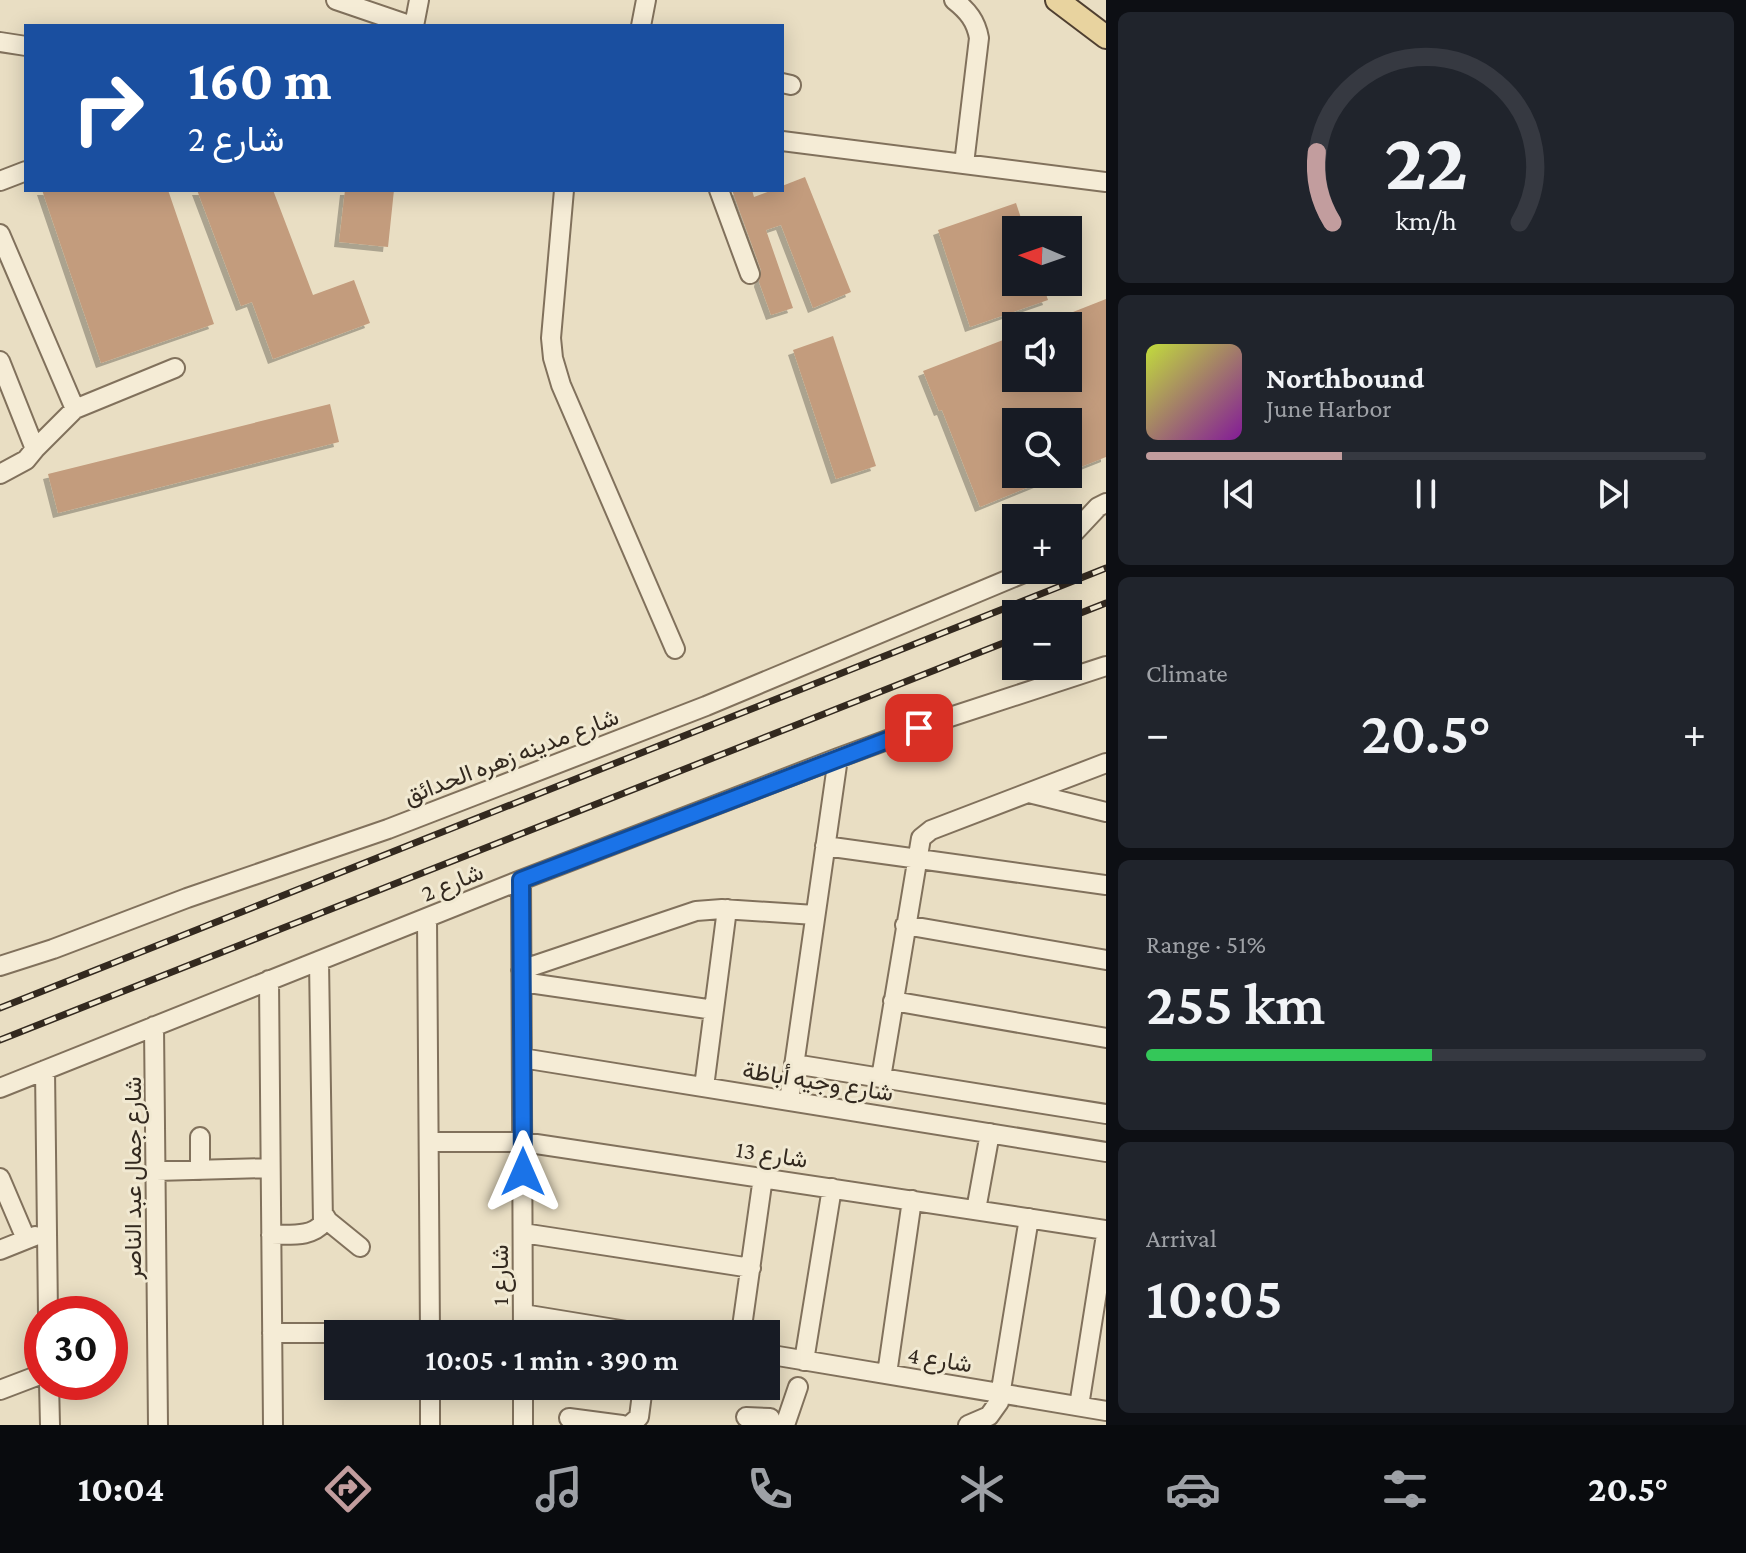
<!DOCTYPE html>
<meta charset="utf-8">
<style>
:root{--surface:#171b24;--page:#20242c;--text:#f1f3f6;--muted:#9ea1a6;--line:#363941;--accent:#c29d9e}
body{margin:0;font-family:"Crimson Pro",Vazirmatn,serif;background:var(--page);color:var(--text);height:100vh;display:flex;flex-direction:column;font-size:30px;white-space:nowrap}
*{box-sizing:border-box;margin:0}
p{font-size:26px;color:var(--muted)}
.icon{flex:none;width:44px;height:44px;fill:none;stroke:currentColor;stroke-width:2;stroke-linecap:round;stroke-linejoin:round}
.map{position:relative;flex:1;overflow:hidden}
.sheet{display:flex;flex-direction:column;gap:12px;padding:12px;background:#0d0f14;width:640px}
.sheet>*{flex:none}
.top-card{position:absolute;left:24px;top:24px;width:760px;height:168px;border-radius:0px;box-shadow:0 4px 20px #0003;background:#1a4fa0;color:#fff;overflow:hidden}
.needle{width:52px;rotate:272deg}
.buttons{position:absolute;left:1002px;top:216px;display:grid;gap:16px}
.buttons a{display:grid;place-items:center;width:80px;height:80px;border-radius:0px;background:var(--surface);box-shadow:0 4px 20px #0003;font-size:40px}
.speed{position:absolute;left:24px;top:1296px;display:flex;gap:16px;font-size:40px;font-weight:700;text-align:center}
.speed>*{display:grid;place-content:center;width:104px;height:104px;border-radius:50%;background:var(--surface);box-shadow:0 4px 20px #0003;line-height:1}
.speed .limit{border:12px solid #d22;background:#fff;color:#111}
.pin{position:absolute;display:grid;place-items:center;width:68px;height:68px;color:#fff;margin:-34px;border-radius:16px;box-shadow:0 4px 12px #0006}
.me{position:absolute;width:88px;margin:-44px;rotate:0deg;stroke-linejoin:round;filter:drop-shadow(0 0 6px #0008)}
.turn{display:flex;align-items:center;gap:28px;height:168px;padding:0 32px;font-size:36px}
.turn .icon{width:104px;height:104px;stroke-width:2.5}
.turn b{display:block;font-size:56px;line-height:68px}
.big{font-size:60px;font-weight:600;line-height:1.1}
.sheet .tile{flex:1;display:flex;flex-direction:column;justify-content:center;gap:12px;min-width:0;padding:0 28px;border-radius:12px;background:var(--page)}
.sheet .dial{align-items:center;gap:0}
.dial svg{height:208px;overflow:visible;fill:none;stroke:var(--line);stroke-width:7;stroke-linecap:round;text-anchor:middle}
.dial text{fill:var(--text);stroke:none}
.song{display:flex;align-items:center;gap:24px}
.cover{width:96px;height:96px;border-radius:12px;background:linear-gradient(135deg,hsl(70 70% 55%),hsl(290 70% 35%))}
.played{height:8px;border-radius:4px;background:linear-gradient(90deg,var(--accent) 35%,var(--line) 35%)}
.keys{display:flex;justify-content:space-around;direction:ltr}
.heat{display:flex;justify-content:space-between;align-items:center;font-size:44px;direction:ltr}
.charge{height:12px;border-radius:6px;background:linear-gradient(90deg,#34c759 51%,var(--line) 0)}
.trip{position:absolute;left:324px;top:1320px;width:456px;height:80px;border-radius:0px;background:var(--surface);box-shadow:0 4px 20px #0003;font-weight:600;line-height:80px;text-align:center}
.dock{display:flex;height:128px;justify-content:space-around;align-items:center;background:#090b0e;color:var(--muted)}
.dock .icon{width:56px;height:56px}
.dock .active{color:var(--accent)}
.dock b{font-size:36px;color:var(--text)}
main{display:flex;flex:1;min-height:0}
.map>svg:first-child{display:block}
.building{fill:#c39c7d;filter:url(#shadow)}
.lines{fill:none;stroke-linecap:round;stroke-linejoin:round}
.minor-casing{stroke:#81715c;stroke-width:22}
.major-casing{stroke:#4f3f30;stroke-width:26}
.minor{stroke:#f5ecd6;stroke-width:18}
.major{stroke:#e8d39f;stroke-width:22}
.rail-casing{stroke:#33291f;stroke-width:7}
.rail{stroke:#f1e9d2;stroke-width:4;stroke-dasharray:12;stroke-linecap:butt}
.route-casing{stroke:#114b97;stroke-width:20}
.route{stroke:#1a73e8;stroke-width:14}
.labels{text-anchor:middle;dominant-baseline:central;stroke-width:6;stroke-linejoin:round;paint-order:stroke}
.street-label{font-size:24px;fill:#33291f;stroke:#f1e9d2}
</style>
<main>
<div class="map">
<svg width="1106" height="1425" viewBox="0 0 1106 1425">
<defs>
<filter id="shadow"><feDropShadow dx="-5" dy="5" stdDeviation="0" flood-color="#0004"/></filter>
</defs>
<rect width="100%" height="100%" fill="#e9dec3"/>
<path class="building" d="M805,177l46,115 -38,16 -32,-83 -15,5 27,78 -22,7 -12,-33 2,-12 -29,-80h20l2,7 19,-7h9v-4z
M42,190h126l46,134 -113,39z
M197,190h76l40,105 41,-15 16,43 -97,36 -21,-57 -11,4z
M345,190h49l-6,57 -49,-5z
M1016,203l9,27h-9v52h26l6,18 -78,27 -32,-97z
M1106,299v158l-38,15v-50h-52v52h45l-81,33 -38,-97 -3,1 -16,-40 93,-36v43h52v-52l-28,-1z
M833,336l43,130 -40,13 -43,-129z
M330,404l9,38 -281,71 -10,-39z"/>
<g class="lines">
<g class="minor-casing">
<path id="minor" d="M336,0l76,26
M954,0c14,11 22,21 25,38l-15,126
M414,26l5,-26
M641,26l5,-26
M0,42l26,4
M782,83l9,2
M782,141l324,41
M0,181l26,-10
M564,190l-13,148 2,20 8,27 114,264
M719,190l31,84
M0,234l75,175 100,-41
M0,361l35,88 -9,11 -26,14
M35,449l40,-40
M1068,539l30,-32 8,-4
M1029,793l77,19
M825,846l281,39
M521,880l2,454
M427,918l3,416
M905,925l201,35
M0,966l53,-17 134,-51 201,-69 318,-123 325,-136
M521,970l175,-59 26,-2 93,6
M269,980l4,445
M522,982l192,28
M893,1001l213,37
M154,1026l4,399
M522,1058l584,94
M794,1064l312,50
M45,1070l3,244
M881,1078l40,-240 10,-8 175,-67
M704,1087l23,-178
M0,1088l521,-208 317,-122 109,-40 159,-52
M789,1101l49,-343
M200,1137v33
M429,1142h94l583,88
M156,1171l114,-3
M0,1178l26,61
M976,1210l14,-77
M323,1213l5,8 32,26
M523,1233l228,35
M271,1235c18,-1 40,3 52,-12l-4,-262
M0,1250l35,-14
M523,1314l122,20
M272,1333h158
M741,1334l22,-157
M766,1354l340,57
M804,1361l28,-173
M887,1374l25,-174
M49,1382l1,43
M430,1386v39
M0,1390l42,-16
M1079,1406l27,-171
M746,1417l24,1 1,7
M569,1418l53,7
M523,1425v-39
M630,1425l9,-8 4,-31
M785,1425l13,-38
M968,1425l21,-9 10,-14 30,-184"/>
</g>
<g class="major-casing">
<path id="major" d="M1057,0l49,37"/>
</g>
<use href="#minor" class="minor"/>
<use href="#major" class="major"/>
<g class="rail-casing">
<path id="rail" d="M1068,618l38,-15
M0,1008l1106,-440
M0,1040l1016,-402"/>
</g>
<use href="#rail" class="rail"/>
</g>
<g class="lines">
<g class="route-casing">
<path id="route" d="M523,1172l-2,-292 398,-152"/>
</g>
<use href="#route" class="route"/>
</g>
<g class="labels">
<g class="street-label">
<text transform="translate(511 756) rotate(-21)">شارع مدينه زهره الحدائق</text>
<text transform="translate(452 882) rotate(-22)">شارع 2</text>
<text transform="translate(818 1081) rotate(9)">شارع وجيه أباظة</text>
<text transform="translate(772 1154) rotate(9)">شارع 13</text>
<text transform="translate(132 1178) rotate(-90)">شارع جمال عبد الناصر</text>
<text transform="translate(499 1275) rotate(-90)">شارع 1</text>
<text transform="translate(940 1359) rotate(9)">شارع 4</text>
</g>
</g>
</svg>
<div class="buttons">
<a><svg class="needle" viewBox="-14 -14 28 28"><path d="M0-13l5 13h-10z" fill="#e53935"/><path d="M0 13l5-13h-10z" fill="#9ea1a6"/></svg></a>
<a><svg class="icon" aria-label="sound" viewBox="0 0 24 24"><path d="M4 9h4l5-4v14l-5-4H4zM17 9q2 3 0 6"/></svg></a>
<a><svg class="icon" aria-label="search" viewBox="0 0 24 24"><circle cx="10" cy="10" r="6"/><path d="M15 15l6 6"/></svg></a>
<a>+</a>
<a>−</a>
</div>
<div class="speed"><div class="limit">30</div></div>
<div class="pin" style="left:919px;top:728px;background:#d93025"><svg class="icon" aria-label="arrive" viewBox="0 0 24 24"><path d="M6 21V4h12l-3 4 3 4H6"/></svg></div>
<svg class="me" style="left:523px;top:1172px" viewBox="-20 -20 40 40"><path d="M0-17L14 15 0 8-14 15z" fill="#1a73e8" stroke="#fff" stroke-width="4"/></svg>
<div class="trip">10:05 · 1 min · 390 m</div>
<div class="top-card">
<div class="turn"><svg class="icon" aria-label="right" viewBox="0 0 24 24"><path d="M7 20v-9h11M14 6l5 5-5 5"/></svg><div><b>160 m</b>شارع 2</div></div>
</div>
</div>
<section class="sheet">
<div class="tile dial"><svg viewBox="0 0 100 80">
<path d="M14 69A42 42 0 1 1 86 69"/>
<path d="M14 69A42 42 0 0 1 8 42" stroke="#c29d9e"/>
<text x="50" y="56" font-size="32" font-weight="700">22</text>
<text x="50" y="72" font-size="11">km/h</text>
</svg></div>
<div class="tile">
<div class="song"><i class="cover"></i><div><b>Northbound</b><p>June Harbor</p></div></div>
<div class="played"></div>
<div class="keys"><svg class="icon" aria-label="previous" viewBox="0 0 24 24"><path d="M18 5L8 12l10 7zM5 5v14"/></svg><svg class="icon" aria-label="pause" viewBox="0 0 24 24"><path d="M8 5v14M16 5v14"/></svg><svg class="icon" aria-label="next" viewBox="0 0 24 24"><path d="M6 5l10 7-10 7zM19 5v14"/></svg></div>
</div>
<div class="tile"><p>Climate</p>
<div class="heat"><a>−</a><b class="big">20.5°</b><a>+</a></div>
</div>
<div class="tile"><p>Range · 51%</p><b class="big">255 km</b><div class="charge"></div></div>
<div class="tile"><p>Arrival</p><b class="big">10:05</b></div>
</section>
</main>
<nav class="dock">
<b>10:04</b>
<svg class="icon active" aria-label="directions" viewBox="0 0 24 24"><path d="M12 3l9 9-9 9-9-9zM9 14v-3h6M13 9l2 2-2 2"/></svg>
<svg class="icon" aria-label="music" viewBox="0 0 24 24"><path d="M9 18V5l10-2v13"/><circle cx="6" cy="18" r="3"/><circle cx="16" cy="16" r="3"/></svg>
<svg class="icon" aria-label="phone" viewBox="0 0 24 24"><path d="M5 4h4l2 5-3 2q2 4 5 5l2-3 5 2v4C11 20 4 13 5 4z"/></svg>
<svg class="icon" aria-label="climate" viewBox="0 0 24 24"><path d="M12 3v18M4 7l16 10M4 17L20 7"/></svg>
<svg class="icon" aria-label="car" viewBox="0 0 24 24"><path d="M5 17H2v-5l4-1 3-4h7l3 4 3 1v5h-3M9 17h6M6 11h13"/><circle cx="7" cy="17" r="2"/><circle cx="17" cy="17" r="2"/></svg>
<svg class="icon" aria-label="filters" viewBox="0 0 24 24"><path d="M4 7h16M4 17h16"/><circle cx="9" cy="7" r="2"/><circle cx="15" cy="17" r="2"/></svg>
<b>20.5°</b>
</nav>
